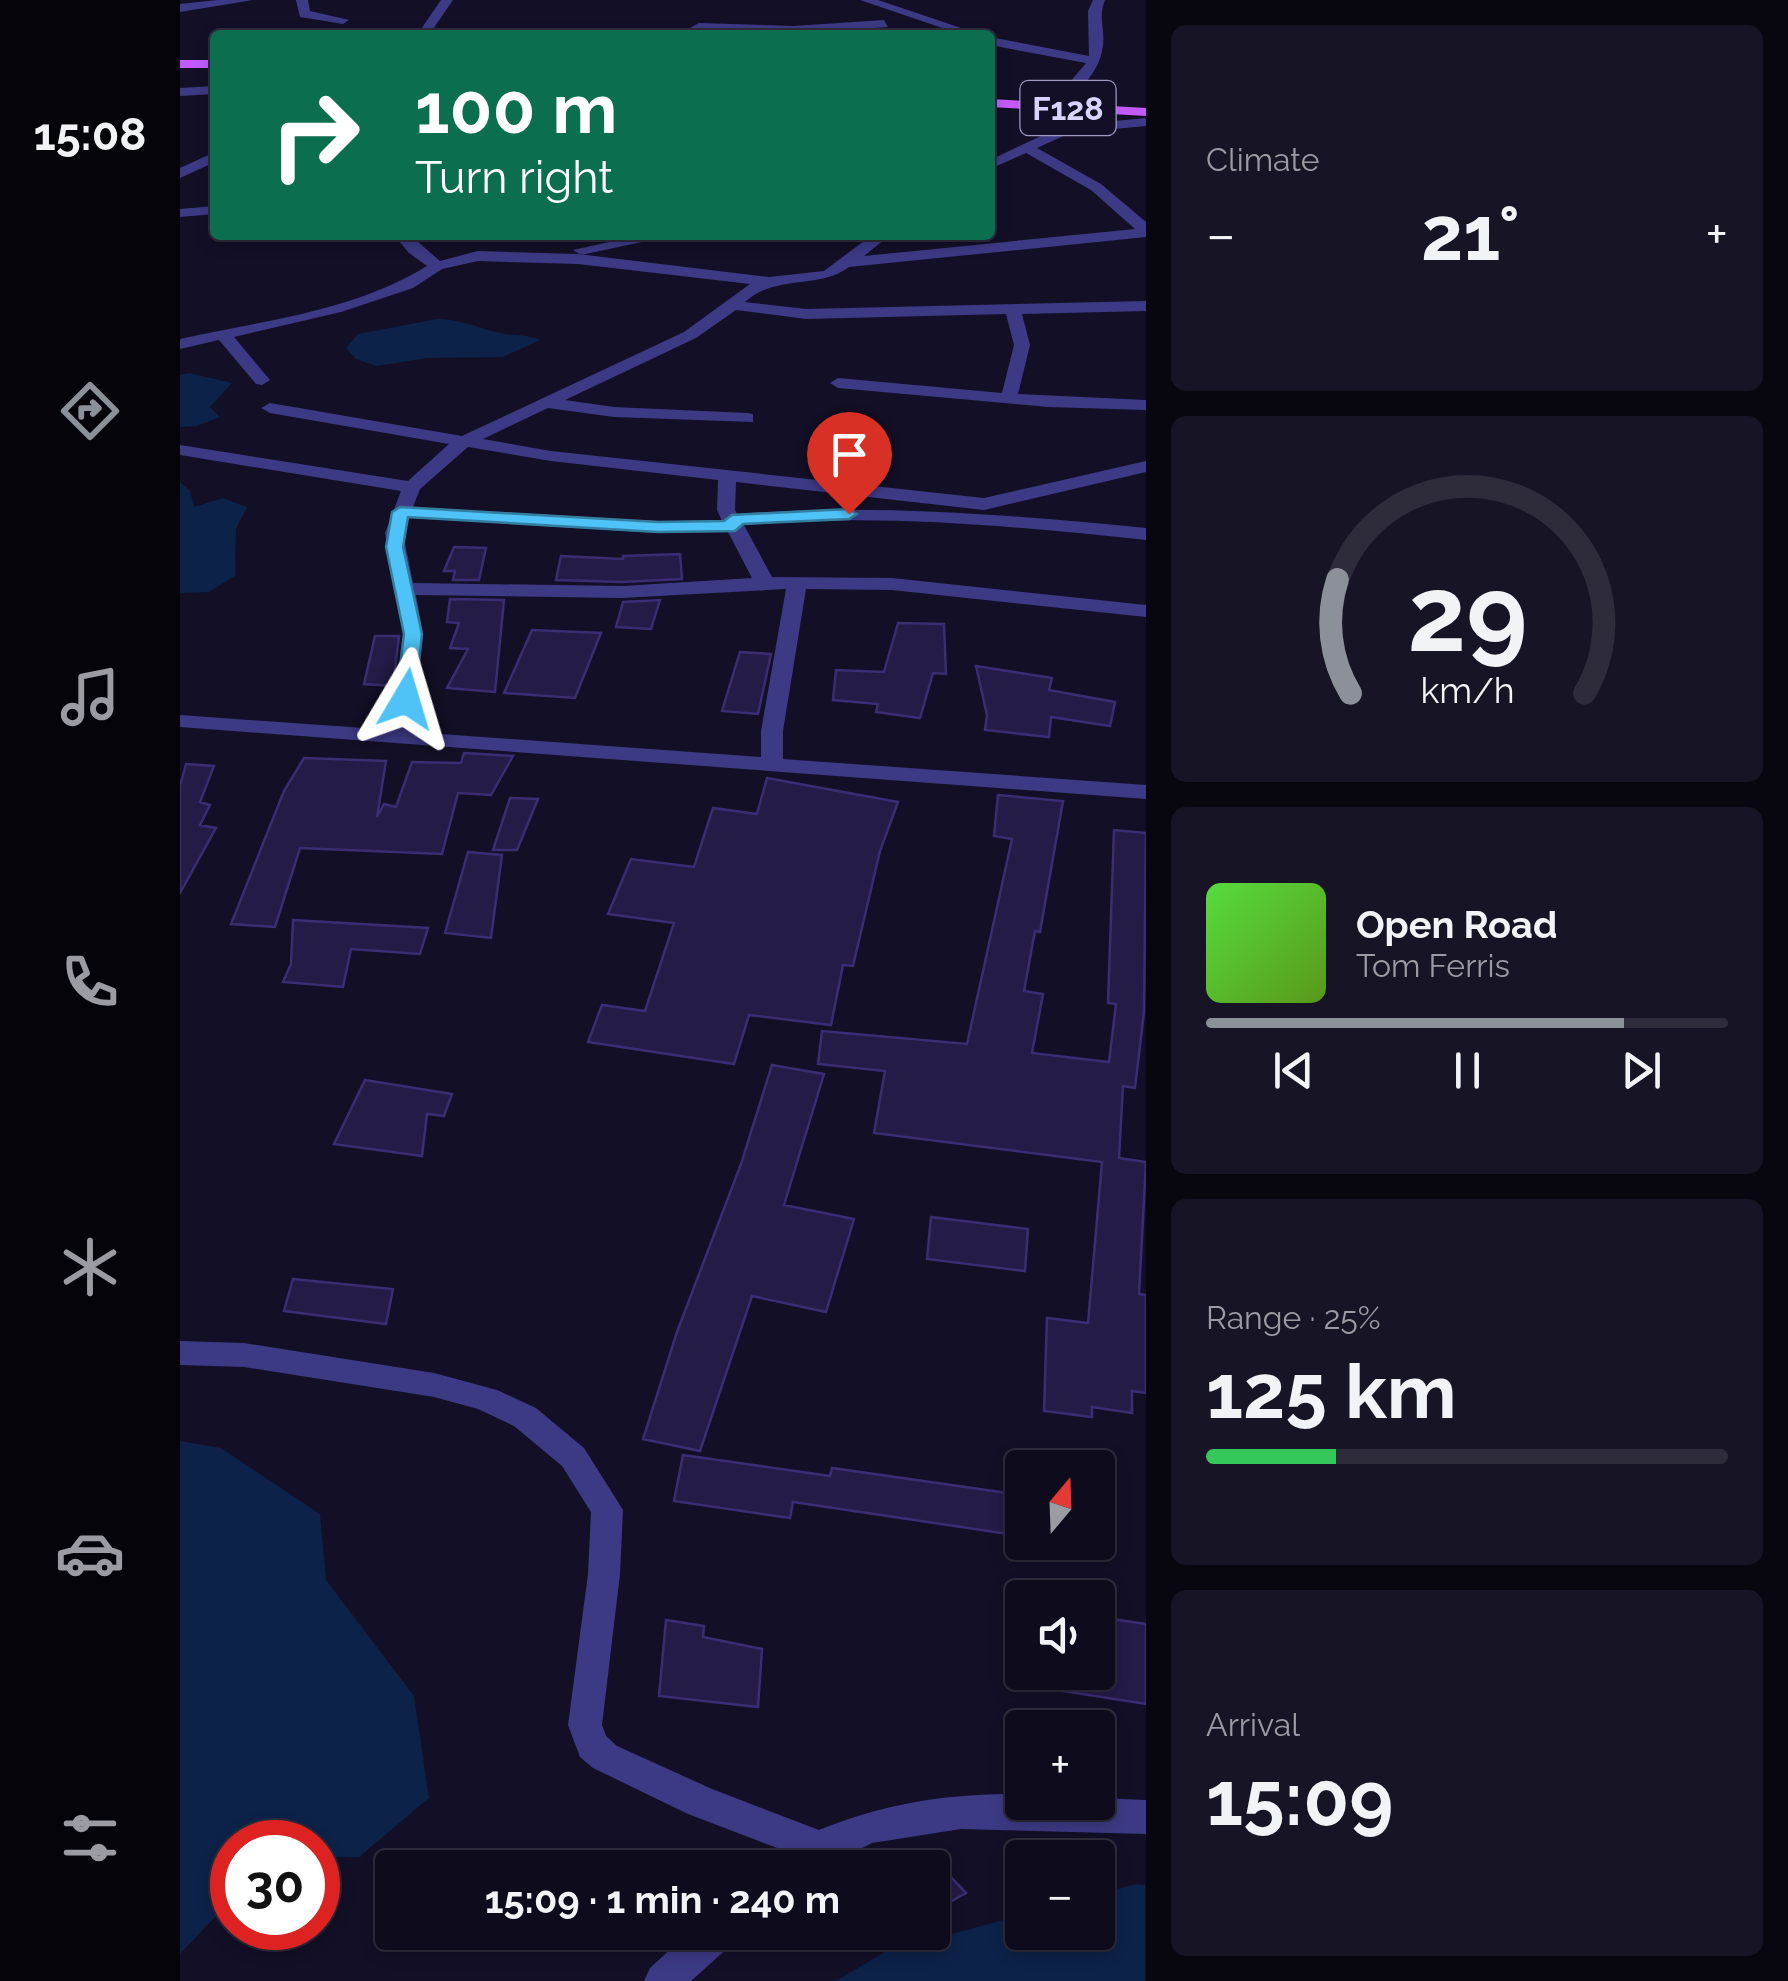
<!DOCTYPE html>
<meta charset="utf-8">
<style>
:root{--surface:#0e0b1c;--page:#171425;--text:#f1f3f6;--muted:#9b9ba3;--line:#2e2b3b;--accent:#8c9099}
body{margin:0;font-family:Raleway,sans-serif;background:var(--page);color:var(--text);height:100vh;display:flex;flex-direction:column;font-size:38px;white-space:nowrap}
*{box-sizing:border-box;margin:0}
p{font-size:32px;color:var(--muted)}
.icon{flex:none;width:55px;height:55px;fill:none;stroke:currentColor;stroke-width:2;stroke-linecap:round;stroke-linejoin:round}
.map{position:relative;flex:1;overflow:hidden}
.sheet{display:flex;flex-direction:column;gap:25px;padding:25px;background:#08060f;width:642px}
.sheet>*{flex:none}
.hud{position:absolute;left:30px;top:30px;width:785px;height:210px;border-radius:10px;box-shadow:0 5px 15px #0003,0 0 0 2px var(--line);background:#0b6e4f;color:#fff;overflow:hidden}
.needle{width:65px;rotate:19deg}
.controls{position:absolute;left:825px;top:1450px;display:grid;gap:20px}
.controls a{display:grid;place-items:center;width:110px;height:110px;border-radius:10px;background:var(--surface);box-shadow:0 5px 15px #0003,0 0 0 2px var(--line);font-size:50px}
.speed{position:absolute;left:30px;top:1820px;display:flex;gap:20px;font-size:50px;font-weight:700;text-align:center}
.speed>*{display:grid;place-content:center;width:130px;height:130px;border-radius:50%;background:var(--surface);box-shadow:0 5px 15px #0003,0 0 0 2px var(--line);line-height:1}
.speed .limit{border:15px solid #d22;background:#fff;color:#111}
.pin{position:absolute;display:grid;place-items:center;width:85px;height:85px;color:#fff;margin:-102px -42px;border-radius:50% 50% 50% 0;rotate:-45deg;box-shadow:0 0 10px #0007}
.pin .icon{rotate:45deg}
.me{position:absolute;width:110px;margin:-55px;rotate:7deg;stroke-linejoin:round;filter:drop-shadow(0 0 8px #0008)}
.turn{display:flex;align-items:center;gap:35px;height:210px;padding:0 40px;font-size:45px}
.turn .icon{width:130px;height:130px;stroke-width:2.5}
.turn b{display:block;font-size:70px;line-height:85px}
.big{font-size:75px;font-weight:700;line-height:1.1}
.sheet .tile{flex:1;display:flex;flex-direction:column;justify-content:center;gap:15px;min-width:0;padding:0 35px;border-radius:15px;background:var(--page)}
.sheet .dial{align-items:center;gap:0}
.dial svg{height:260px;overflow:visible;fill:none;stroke:var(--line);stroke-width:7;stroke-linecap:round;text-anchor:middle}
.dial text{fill:var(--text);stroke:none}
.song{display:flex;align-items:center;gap:30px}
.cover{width:120px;height:120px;border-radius:15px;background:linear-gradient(135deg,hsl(110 70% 55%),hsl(90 70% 35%))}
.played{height:10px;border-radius:5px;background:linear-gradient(90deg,var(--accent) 80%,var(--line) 80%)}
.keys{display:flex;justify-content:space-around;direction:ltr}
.heat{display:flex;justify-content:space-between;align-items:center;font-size:55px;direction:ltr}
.charge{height:15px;border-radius:8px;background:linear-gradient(90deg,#34c759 25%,var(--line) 0)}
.trip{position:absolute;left:195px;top:1850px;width:575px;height:100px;border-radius:10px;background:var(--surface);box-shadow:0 5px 15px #0003,0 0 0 2px var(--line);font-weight:700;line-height:100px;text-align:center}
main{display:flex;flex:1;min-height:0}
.tabs{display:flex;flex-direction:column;width:180px;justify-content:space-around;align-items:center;background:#06040b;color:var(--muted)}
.tabs .icon{width:70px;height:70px}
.tabs .selected{color:var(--accent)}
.tabs b{font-size:45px;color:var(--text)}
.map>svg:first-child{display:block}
.water{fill:#0c2248}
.building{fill:#241b47;stroke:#3b2d73;stroke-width:2.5}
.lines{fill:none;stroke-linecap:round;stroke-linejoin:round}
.minor{fill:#3d3a85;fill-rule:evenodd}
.major{fill:#c25bff;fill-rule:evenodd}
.route{fill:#4fc3f7;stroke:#337fa1;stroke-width:2.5}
.labels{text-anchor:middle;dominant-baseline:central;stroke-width:10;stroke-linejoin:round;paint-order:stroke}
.shield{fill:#130f26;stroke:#9e99be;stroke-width:2.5}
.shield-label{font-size:32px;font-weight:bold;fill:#d9d4ff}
</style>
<main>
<nav class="tabs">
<b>15:08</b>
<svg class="icon selected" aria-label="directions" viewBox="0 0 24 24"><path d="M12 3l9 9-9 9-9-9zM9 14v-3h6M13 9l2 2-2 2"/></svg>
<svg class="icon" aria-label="music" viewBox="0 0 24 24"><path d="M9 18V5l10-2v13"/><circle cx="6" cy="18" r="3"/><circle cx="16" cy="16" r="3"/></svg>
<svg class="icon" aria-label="phone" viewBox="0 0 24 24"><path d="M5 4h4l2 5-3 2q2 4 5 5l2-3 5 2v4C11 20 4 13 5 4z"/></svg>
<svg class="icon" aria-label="climate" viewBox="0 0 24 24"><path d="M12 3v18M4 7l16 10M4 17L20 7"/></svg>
<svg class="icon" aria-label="car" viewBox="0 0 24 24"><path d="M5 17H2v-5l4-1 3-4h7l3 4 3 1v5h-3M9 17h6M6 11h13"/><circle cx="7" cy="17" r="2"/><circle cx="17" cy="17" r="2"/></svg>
<svg class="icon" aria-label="filters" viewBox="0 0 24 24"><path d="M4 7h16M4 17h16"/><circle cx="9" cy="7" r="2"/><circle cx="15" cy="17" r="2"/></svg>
</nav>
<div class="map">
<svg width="966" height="1981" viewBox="0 0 966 1981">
<rect width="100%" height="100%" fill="#130f26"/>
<path class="water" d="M257,319c24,0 40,9 63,14 14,3 26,1 40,7l-37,17 -76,1 -50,8 -21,-7 -10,-11 12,-14z
M9,373l43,10 -22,24 10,10 -23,9 -17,1v-52z
M0,482l10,9 4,16 29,-9 24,9 -11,22 -1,47 -26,16 -29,1z
M0,1441l41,7 99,66 6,66 88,116 15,102 -70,59h-41v-15h-86v57l-52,55z
M956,1884l9,1v96h-309l49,-29 137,-37v17h76v-38z"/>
<path class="building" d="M274,547l32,1 -7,32h-26l2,-9h-11z
M500,554l2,25 -60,3 -66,-2 5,-24 62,3v-3z
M270,599l54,1 -9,92 -48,-4 21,-39 -18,-1 9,-25 -12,-1z
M480,600l-9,29 -35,-2 7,-25z
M718,623l46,1 2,50 -13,-1 -13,45 -44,-6 2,-8 -45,-4 3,-30 48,2z
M352,630l69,3 -26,65 -71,-5z
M195,636h24l-6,50 -29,-2z
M560,652l31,2 -13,60 -36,-3z
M796,666l76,12 -3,12 66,12 -5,24 -59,-9 -2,20 -64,-7 2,-15z
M284,753l49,3 -22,39 -33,-2 -16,61 -142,-6 -25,79 -44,-3 53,-133 20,-33 82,3 -9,56 7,-13 12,3 16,-45 49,1z
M6,764l28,2 -14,36 10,3 -10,20 16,3 -36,65v-107z
M587,778l131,24 -18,49 -27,115 -10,-1 -12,60 -82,-10 -15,49 -146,-22 14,-37 43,6 29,-88 -66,-9 23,-55 63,8 19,-59 44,6z
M818,795l65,6 -23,131 -5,-1 -11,60 19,3 -11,59 77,9 7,-58 -8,-1 6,-173 32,3 -2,179 -9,76 -12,-2 -4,72 27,4 -7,132 7,1v98l-14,-2v22l-40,-6v10l-48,-6 3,-93 41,5 14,-161 -228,-29 11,-62 -67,-7 4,-33 145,13 45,-205 -18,-3z
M330,798l28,1 -21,51h-24z
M288,852l34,3 -11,83 -46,-5z
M113,920l135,8 -8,26 -69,-5 -8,38 -60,-5 8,-18z
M592,1065l52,9 -40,131 70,14 -28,93 -74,-16 -52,155 -57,-12 34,-107 64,-168z
M185,1080l87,14 -8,22 -17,-2 -5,42 -88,-12z
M751,1217l97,12 -3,42 -98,-12z
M113,1279l100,10 -7,35 -102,-13z
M503,1455l147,21 2,-8 190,27v41l-229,-34 -3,16 -116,-17z
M918,1617l48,7v80l-115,-18 1,-14h66z
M486,1620l38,6 -1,11 59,12 -4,58 -99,-11z
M752,1857l34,36 -34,19z"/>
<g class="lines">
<path class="minor" d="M37,0h36l-73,12v-8z
M116,0h12l2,11 39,9 -6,4 -43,-7z
M261,0h12l-24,35h-12z
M680,0h18l104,35h-19z
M913,0h12c-5,12 -3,19 -2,32 3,31 -15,49 -35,70l-12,-3 30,-36 -96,-18v-8l99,19 -1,-45z
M704,20l4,7 -95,7 -92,-3 -24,4 22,-12 94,3z
M35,86v8l-35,2v-8z
M966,118v8l-76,7 -33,15 64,36 45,38v15l-297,30c-31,23 -74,7 -104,35l61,7 340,-8v10l-124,3 8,31 -12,49 128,6v10l-98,-3 -210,-19 -8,-5 8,-5 164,15 12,-48 -8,-31 -200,5 -70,-9 -40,28 -131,62 49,7 133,6 6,1v8l-139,-5 -66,-9 -65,31 68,12 433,47 162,-37v11l-162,38 -248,-28 -1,28 2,4c138,-11 272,1 409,14v12c-135,-14 -267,-27 -402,-15l28,52 120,1 254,27v12l-254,-27 -86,-1 -23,142v28l363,26v14l-966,-72v-12l212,15 11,-96 -18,-101 16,-42 -221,-36v-10l228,36 41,-37 -179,-31 -9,-5 9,-5 192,33 222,-104 66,-48 -172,-20 -100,-3 -36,8 -29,19 -72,24 -107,25 36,43 -8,5 -6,-1 -37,-44 -39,9v-10c81,-18 175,-28 247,-73l-18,-13 -15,-18h16l30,26 38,-10 100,3 191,23 55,-6 48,-36h18l-26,21 271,-27 -44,-39 -65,-37 -36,16v-9l72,-34zM288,447l83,14 167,19 -1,30 5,11h-64l-245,-14 7,-18zM229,518l249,15 70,-1 24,46 -130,8 -209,-3 -10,-50zM606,589l-25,142v26l-348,-25 10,-98 -7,-39 206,3z
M35,152v10l-35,16v-10z
M35,206v8l-35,3v-8z
M461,235h34l-94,20 -8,-5z
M0,1341l64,2 190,30 63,17 39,18 48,40 39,62 -3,64 -18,151 4,11 11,10 95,43 107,41c66,-26 118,-35 189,-36l14,1v7h76v-4l48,2v34l-185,-5 -89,14 -49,25h-50l12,-17 -97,-37 -95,-46 -13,-11 -12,-32 20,-151 3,-62 -29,-46 -48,-40 -36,-17 -44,-12 -190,-30 -64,-2z
M509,1932h48l-6,13 -40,36h-47l6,-13z"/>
<path class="major" d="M0,60h35v8h-35z
M810,99l156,9v8l-156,-9z"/>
</g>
<path class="route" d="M220,507l258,15 66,-1 8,-6 117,-6 8,5 -8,5 -106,5 -8,7 -77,1 -250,-15 -5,30 19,87 -7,65 -9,6 -10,-6 8,-65 -18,-87 6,-35z"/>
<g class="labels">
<rect class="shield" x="840.5" y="81" width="95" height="54" rx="8"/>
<g class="shield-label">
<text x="888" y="108">F128</text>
</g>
</g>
</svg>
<div class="controls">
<a><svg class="needle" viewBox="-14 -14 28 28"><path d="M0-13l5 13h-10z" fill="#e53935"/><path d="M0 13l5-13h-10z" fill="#9b9ba3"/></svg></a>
<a><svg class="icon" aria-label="sound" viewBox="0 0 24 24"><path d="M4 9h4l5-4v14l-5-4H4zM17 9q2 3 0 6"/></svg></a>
<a>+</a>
<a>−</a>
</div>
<div class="speed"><div class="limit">30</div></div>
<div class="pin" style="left:669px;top:514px;background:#d93025"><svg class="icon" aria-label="arrive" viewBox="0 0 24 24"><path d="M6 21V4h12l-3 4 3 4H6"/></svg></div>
<svg class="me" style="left:226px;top:699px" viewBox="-20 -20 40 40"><path d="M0-17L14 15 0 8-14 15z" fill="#4fc3f7" stroke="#fff" stroke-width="4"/></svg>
<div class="trip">15:09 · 1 min · 240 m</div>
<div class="hud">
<div class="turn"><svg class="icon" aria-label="right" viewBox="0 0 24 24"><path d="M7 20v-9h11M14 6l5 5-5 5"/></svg><div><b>100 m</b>Turn right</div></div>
</div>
</div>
<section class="sheet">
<div class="tile"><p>Climate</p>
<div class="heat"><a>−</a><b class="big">21°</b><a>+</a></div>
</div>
<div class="tile dial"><svg viewBox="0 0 100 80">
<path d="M14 69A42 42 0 1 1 86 69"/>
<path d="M14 69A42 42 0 0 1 10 34" stroke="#8c9099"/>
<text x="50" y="56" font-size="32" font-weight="700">29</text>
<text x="50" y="72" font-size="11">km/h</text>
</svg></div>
<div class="tile">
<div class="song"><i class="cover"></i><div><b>Open Road</b><p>Tom Ferris</p></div></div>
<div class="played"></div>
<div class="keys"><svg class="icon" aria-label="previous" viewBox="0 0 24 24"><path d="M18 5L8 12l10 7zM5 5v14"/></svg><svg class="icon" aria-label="pause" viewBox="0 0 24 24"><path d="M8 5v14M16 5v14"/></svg><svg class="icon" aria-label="next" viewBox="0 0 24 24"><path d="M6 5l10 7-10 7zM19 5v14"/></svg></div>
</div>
<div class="tile"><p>Range · 25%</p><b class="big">125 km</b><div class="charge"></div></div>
<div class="tile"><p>Arrival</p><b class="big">15:09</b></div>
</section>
</main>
